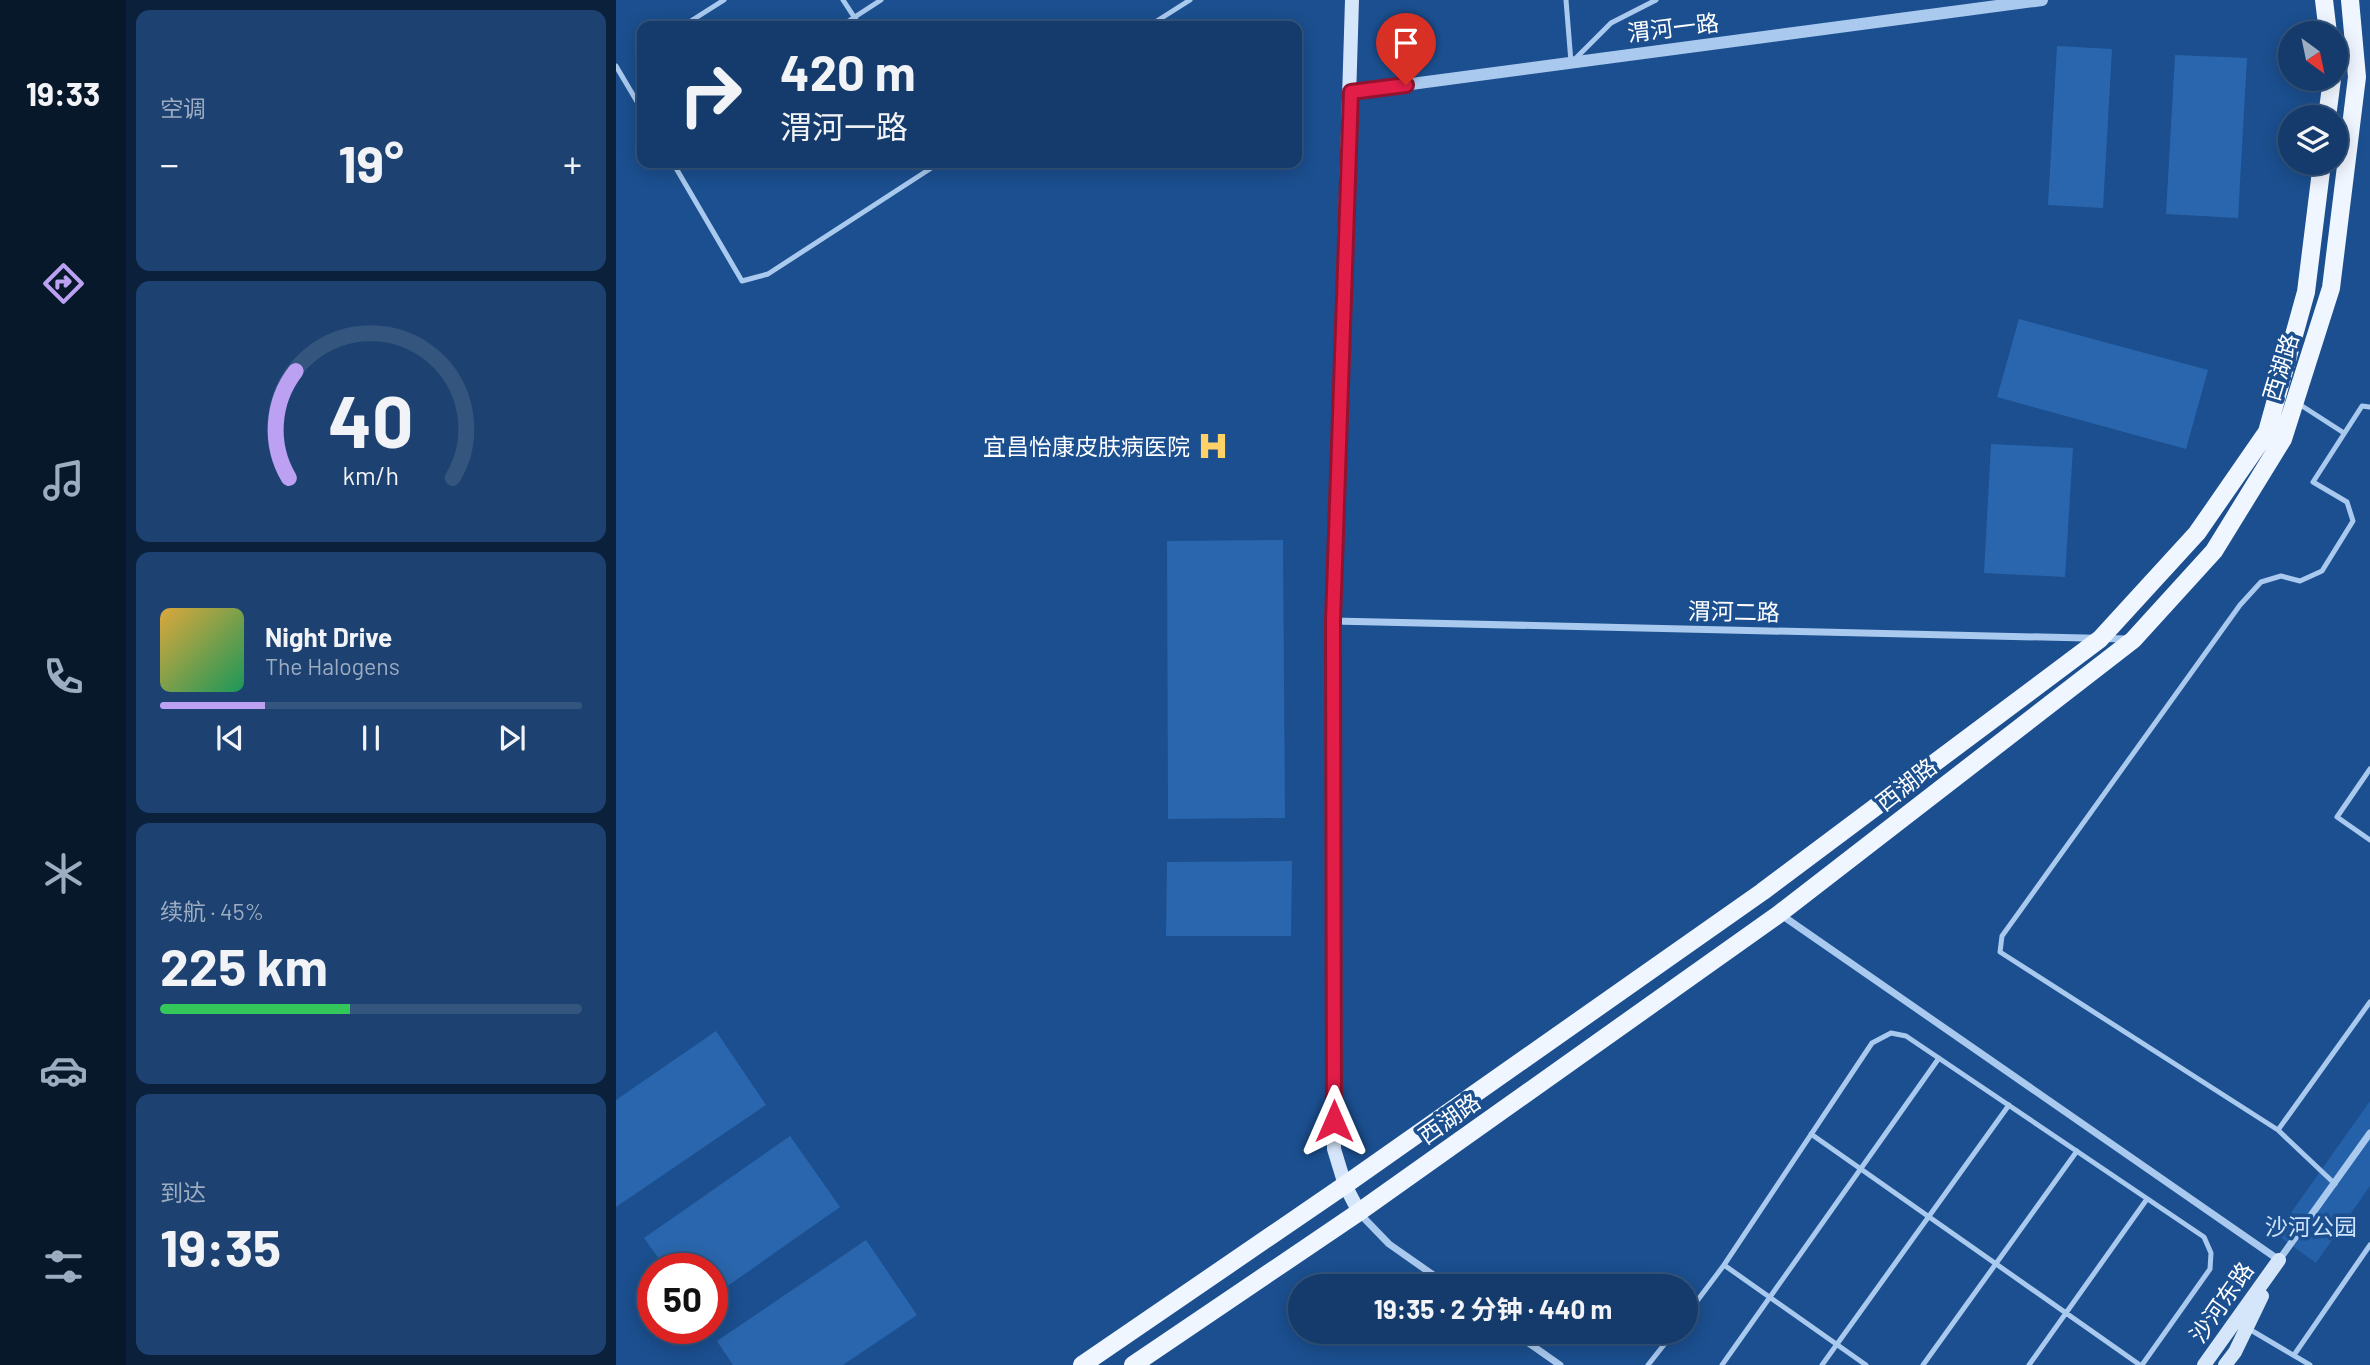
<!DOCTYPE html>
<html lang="zh">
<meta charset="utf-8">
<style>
:root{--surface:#143b6b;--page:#1d4271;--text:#f1f3f6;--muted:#9dadc1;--line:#33557e;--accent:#bca0f2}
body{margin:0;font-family:Barlow,"Noto Sans SC",sans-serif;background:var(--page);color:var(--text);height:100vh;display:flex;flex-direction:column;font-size:26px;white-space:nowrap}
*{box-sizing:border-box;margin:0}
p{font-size:23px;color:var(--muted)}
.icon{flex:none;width:38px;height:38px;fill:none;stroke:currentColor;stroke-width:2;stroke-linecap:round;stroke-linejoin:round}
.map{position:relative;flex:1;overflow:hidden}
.details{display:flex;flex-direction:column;gap:10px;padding:10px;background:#0b203b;width:490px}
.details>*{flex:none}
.hud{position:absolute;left:21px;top:21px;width:665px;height:147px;border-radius:14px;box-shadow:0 4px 18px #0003,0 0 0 2px var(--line);background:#143b6b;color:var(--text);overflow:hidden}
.needle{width:46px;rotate:147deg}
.controls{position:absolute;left:1662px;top:21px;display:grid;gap:14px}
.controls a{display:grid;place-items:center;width:70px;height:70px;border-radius:50%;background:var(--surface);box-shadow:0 4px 18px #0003,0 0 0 2px var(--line);font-size:35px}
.speed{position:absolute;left:21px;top:1253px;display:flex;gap:14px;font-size:35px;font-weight:700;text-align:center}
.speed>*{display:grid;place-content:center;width:91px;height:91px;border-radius:50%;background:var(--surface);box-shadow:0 4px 18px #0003,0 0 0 2px var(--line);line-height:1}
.speed .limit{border:10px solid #d22;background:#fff;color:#111}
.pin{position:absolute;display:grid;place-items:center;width:60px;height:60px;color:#fff;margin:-72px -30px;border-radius:50% 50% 50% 0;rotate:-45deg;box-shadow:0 0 7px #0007}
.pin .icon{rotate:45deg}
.me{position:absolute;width:77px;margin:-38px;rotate:0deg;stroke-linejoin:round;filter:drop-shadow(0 0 5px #0008)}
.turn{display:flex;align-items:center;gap:24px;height:147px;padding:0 28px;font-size:32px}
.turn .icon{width:91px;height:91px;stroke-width:2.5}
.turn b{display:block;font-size:49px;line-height:60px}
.big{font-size:52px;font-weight:700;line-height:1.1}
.details .widget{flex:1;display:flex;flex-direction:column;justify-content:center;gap:10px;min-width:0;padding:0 24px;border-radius:14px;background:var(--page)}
.details .dial{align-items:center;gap:0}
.dial svg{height:182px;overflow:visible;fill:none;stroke:var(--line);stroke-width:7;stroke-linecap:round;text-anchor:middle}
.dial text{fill:var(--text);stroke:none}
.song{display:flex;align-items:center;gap:21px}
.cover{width:84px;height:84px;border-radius:10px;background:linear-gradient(135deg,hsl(40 70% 55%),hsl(150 70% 35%))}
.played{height:7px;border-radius:4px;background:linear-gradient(90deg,var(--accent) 25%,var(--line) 25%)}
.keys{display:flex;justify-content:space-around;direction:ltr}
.heat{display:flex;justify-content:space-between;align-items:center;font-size:38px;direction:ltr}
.charge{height:10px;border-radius:5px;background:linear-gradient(90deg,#34c759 45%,var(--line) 0)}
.trip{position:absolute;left:672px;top:1274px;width:410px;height:70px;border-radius:35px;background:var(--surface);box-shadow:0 4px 18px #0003,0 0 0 2px var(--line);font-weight:700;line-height:70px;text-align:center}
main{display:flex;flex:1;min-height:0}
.menu{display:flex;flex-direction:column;width:126px;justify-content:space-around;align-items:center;background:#08182b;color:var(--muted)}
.menu .icon{width:49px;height:49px}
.menu .selected{color:var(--accent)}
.menu b{font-size:32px;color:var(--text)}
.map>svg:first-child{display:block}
.green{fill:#2461a8}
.building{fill:#2a66ad}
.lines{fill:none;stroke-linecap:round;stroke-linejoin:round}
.service{stroke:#a9c9ee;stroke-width:5}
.minor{stroke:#a9c9ee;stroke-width:7}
.tertiary{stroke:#a9c9ee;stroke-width:12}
.secondary{stroke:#d6e6fa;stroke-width:14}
.primary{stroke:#f0f6ff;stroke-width:18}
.route-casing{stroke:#92132f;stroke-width:18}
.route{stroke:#e11d48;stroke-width:12}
.labels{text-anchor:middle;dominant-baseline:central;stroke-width:7;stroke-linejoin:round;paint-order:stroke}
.street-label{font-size:23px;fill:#fff;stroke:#1b4f8f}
.poi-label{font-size:23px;fill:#fff;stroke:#1b4f8f;text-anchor:end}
.park-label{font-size:23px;fill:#cfe3fa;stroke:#1b4f8f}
</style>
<main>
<nav class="menu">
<b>19:33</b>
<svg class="icon selected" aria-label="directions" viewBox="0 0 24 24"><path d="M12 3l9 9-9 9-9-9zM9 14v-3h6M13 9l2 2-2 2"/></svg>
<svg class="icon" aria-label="music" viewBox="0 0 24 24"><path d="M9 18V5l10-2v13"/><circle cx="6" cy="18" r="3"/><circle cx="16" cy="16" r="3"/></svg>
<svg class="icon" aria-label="phone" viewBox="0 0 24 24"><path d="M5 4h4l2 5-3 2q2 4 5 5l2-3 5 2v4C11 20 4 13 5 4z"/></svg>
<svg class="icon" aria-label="climate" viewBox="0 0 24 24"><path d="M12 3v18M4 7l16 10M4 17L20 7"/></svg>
<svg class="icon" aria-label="car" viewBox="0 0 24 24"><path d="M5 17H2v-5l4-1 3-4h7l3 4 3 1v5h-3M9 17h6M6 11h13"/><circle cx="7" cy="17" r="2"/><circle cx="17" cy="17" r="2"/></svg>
<svg class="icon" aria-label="filters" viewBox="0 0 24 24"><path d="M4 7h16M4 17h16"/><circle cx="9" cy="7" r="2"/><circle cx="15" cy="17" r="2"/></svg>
</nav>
<section class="details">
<div class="widget"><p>空调</p>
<div class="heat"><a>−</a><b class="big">19°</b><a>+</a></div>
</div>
<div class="widget dial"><svg viewBox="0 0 100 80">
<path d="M14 69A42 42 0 1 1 86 69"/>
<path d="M14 69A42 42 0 0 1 17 22" stroke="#bca0f2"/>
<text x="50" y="56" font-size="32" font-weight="700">40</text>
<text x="50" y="72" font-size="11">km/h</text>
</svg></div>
<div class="widget">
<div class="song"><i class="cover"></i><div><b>Night Drive</b><p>The Halogens</p></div></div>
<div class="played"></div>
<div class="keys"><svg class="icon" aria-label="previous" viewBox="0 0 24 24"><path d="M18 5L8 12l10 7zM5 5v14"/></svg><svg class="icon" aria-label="pause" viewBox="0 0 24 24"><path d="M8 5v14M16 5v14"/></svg><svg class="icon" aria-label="next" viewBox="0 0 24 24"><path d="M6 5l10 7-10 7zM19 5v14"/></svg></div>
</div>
<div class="widget"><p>续航 · 45%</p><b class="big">225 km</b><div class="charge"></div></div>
<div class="widget"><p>到达</p><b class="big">19:35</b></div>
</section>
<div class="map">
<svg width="1754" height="1365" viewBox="0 0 1754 1365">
<rect width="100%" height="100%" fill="#1b4f8f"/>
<path class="green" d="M1754,1101v85l-54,77 -40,-29z"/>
<path class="building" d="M1441,46l55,3 -9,159 -55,-3z
M1559,55l72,3 -9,160 -72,-4z
M1403,319l189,51 -22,79 -189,-52z
M1375,444l82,4 -8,129 -81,-4z
M667,540l2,278 -117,1 -1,-278z
M676,861l-1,75h-125l1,-74z
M100,1031l50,74 -150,102v-107z
M174,1136l50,71 -128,90v-28h-46l-22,-31z
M250,1240l51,75 -74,50h-110l-16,-24z"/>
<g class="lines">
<path class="service" d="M227,0l17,26
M950,0l5,62
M67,26l41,-26
M225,26l40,-26
M533,26l41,-26
M958,60l37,-37 45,-23
M0,66l26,44
M57,163l69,118 26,-7 171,-111
M1683,404l45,29
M1754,769l-33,48 33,23
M1662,1130l-278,-178 2,-16 238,-331 21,-23 20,-6 19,5 22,-10 31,-50 -6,-19 -34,-20 49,-76 8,1
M1195,1134l329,231
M1719,1184l-57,-54 92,-128
M1108,1265l142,100
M1069,1317l39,-52 148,-222 19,-10 15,3 298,201 7,16 -1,16 -68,96
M1633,1329l61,36
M1678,1355l76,-110
M1032,1365l26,-33
M1106,1365l217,-307
M1206,1365l187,-260
M1307,1365l154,-214
M1413,1365l118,-166"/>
<path class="minor" d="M717,621l794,18
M1164,914l499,346 91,-127
M744,1214l29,30 60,42
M897,1332l47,33"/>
<path class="tertiary" d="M735,92l691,-92"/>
<path class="secondary" d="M736,0l-19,621 1,528 11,36 14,27
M1588,1365l75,-105
M1609,1365l10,-13 27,-56"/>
<path class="primary" d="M1708,0l4,33
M1711,117l5,-38
M466,1365l263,-180 417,-293 338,-253 97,-106 70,-101 39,-140 16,-129
M517,1365l226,-153 420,-298 354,-274 81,-89 69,-112 48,-151 26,-211 -7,-77"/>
</g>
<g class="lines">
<g class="route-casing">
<path id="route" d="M718,1121l-1,-500 18,-529 55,-7"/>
</g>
<use href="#route" class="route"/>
</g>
<defs>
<g id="hospital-bare" transform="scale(2.415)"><path d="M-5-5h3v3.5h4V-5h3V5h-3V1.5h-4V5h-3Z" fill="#ffd166" stroke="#1b4f8f" stroke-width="2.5" paint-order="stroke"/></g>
</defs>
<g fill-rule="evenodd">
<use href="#hospital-bare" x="597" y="446"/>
</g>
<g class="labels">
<g class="street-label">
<text transform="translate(1057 27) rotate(-7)">渭河一路</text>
<text transform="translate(1664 367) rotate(-73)">西湖路</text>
<text transform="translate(1118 611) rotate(1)">渭河二路</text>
<text transform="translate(1290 784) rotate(-38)">西湖路</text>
<text transform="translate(833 1118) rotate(-35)">西湖路</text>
<text transform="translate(1605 1302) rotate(-55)">沙河东路</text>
</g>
<g class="poi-label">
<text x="574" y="446">宜昌怡康皮肤病医院</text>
</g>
<g class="park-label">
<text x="1695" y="1226">沙河公园</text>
</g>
</g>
</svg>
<div class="controls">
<a><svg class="needle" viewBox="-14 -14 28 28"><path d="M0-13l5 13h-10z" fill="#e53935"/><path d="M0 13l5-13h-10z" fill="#9dadc1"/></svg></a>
<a><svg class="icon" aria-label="layers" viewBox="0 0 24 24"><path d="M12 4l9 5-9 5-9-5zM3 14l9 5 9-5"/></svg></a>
</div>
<div class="speed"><div class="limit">50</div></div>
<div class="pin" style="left:790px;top:85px;background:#d93025"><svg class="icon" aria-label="arrive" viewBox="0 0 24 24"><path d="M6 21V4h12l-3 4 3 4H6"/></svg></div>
<svg class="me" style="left:718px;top:1121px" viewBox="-20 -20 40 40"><path d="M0-17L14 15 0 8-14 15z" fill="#e11d48" stroke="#fff" stroke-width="4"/></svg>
<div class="trip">19:35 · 2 分钟 · 440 m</div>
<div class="hud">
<div class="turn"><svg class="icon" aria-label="right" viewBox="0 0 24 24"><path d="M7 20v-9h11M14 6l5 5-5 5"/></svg><div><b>420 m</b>渭河一路</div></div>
</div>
</div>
</main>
